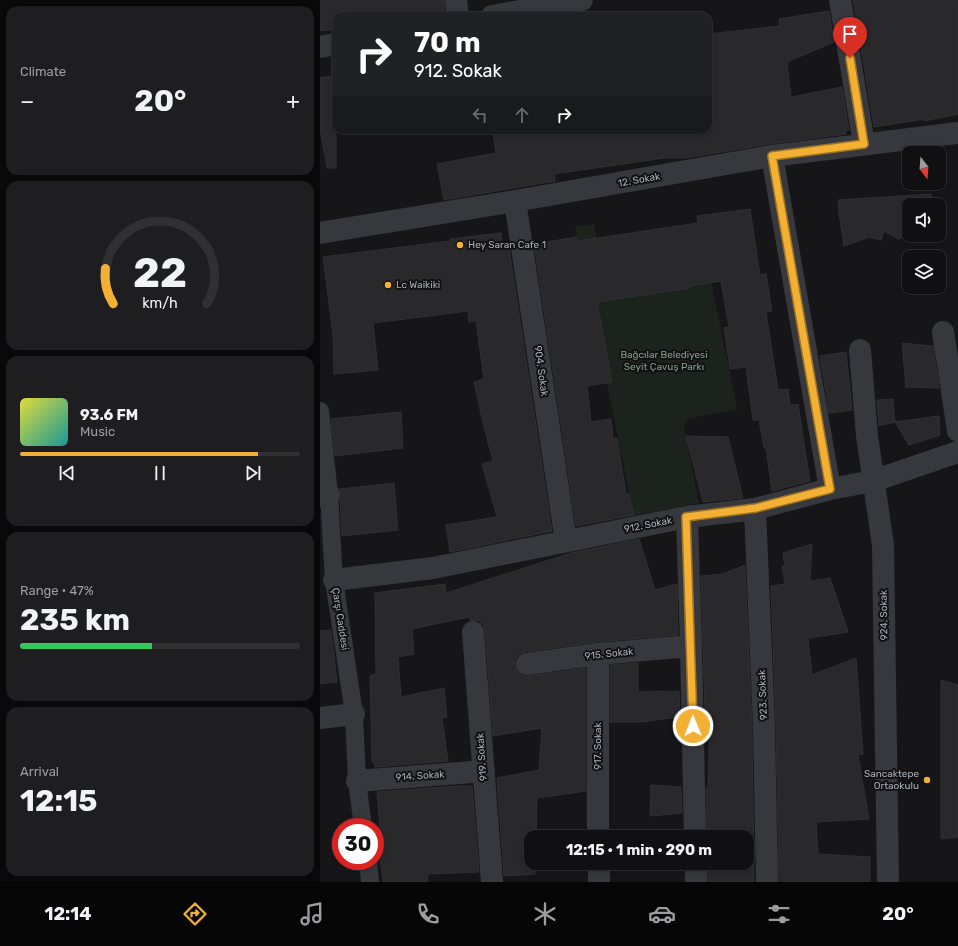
<!DOCTYPE html>
<meta charset="utf-8">
<style>
:root{--surface:#101012;--page:#1e1e20;--text:#f1f3f6;--muted:#9c9d9f;--line:#303032;--accent:#f2b134}
body{margin:0;font-family:Rubik,sans-serif;background:var(--page);color:var(--text);height:100vh;display:flex;flex-direction:column;font-size:15px;white-space:nowrap}
*{box-sizing:border-box;margin:0}
p{font-size:13px;color:var(--muted)}
.icon{flex:none;width:22px;height:22px;fill:none;stroke:currentColor;stroke-width:2;stroke-linecap:round;stroke-linejoin:round}
.map{position:relative;flex:1;overflow:hidden}
.drawer{display:flex;flex-direction:column;gap:6px;padding:6px;background:#09090a;width:320px}
.drawer>*{flex:none}
.banner{position:absolute;left:12px;top:12px;width:380px;height:122px;border-radius:12px;box-shadow:0 2px 6px #0003,0 0 0 1px var(--line);background:#202124;color:#fff;overflow:hidden}
.needle{width:26px;rotate:163deg}
.tools{position:absolute;left:582px;top:146px;display:grid;gap:8px}
.tools a{display:grid;place-items:center;width:44px;height:44px;border-radius:8px;background:var(--surface);box-shadow:0 2px 6px #0003,0 0 0 1px var(--line);font-size:20px}
.speed{position:absolute;left:12px;top:818px;display:flex;gap:8px;font-size:20px;font-weight:700;text-align:center}
.speed>*{display:grid;place-content:center;width:52px;height:52px;border-radius:50%;background:var(--surface);box-shadow:0 2px 6px #0003,0 0 0 1px var(--line);line-height:1}
.speed .limit{border:6px solid #d22;background:#fff;color:#111}
.pin{position:absolute;display:grid;place-items:center;width:34px;height:34px;color:#fff;margin:-41px -17px;border-radius:50% 50% 50% 0;rotate:-45deg;box-shadow:0 0 4px #0007}
.pin .icon{rotate:45deg}
.me{position:absolute;width:44px;margin:-22px;rotate:359deg;stroke-linejoin:round;filter:drop-shadow(0 0 3px #0008)}
.turn{display:flex;align-items:center;gap:14px;height:84px;padding:0 16px;font-size:18px}
.turn .icon{width:52px;height:52px;stroke-width:2.5}
.turn b{display:block;font-size:28px;line-height:34px}
.lanes{display:flex;align-items:center;height:38px;padding:0 16px;background:#0003;justify-content:center;gap:20px;direction:ltr}
.lanes .off{opacity:.35}
.big{font-size:30px;font-weight:700;line-height:1.1}
.drawer .widget{flex:1;display:flex;flex-direction:column;justify-content:center;gap:6px;min-width:0;padding:0 14px;border-radius:12px;background:var(--page)}
.drawer .dial{align-items:center;gap:0}
.dial svg{height:104px;overflow:visible;fill:none;stroke:var(--line);stroke-width:7;stroke-linecap:round;text-anchor:middle}
.dial text{fill:var(--text);stroke:none}
.song{display:flex;align-items:center;gap:12px}
.cover{width:48px;height:48px;border-radius:6px;background:linear-gradient(135deg,hsl(60 70% 55%),hsl(180 70% 35%))}
.played{height:4px;border-radius:2px;background:linear-gradient(90deg,var(--accent) 85%,var(--line) 85%)}
.keys{display:flex;justify-content:space-around;direction:ltr}
.heat{display:flex;justify-content:space-between;align-items:center;font-size:22px;direction:ltr}
.charge{height:6px;border-radius:3px;background:linear-gradient(90deg,#34c759 47%,var(--line) 0)}
.trip{position:absolute;left:204px;top:830px;width:230px;height:40px;border-radius:12px;background:var(--surface);box-shadow:0 2px 6px #0003,0 0 0 1px var(--line);font-weight:700;line-height:40px;text-align:center}
.dock{display:flex;height:64px;justify-content:space-around;align-items:center;background:#060607;color:var(--muted)}
.dock .icon{width:28px;height:28px}
.dock .active{color:var(--accent)}
.dock b{font-size:18px;color:var(--text)}
main{display:flex;flex:1;min-height:0}
.map>svg:first-child{display:block}
.green{fill:#1c231d}
.building{fill:#29292c;stroke:#303034}
.lines{fill:none;stroke-linecap:round;stroke-linejoin:round}
.pedestrian{stroke:#37383d;stroke-width:18}
.minor{stroke:#37383d;stroke-width:22}
.route-casing{stroke:#9d7322;stroke-width:10}
.route{stroke:#f2b134;stroke-width:7}
.poi-dot{fill:#f2b134;stroke:#111113;stroke-width:1.5}
.labels{text-anchor:middle;dominant-baseline:central;stroke-width:4;stroke-linejoin:round;paint-order:stroke}
.street-label{font-size:10px;fill:#a8adb8;stroke:#111113}
.poi-label{font-size:10px;fill:#a8adb8;stroke:#111113;text-anchor:start}
.park-label{font-size:10px;fill:#7fa381;stroke:#111113}
</style>
<main>
<section class="drawer">
<div class="widget"><p>Climate</p>
<div class="heat"><a>−</a><b class="big">20°</b><a>+</a></div>
</div>
<div class="widget dial"><svg viewBox="0 0 100 80">
<path d="M14 69A42 42 0 1 1 86 69"/>
<path d="M14 69A42 42 0 0 1 8 42" stroke="#f2b134"/>
<text x="50" y="56" font-size="32" font-weight="700">22</text>
<text x="50" y="72" font-size="11">km/h</text>
</svg></div>
<div class="widget">
<div class="song"><i class="cover"></i><div><b>93.6 FM</b><p>Music</p></div></div>
<div class="played"></div>
<div class="keys"><svg class="icon" aria-label="previous" viewBox="0 0 24 24"><path d="M18 5L8 12l10 7zM5 5v14"/></svg><svg class="icon" aria-label="pause" viewBox="0 0 24 24"><path d="M8 5v14M16 5v14"/></svg><svg class="icon" aria-label="next" viewBox="0 0 24 24"><path d="M6 5l10 7-10 7zM19 5v14"/></svg></div>
</div>
<div class="widget"><p>Range · 47%</p><b class="big">235 km</b><div class="charge"></div></div>
<div class="widget"><p>Arrival</p><b class="big">12:15</b></div>
</section>
<div class="map">
<svg width="638" height="882" viewBox="0 0 638 882">
<rect width="100%" height="100%" fill="#161618"/>
<path class="green" d="M274,224l14,74 103,-17 26,128 -50,10 -3,8 15,76 -65,13 -59,-290z"/>
<path class="building" d="M0,0h124l1,11 -28,5h-81v13l-16,2z
M533,0h105v114l-34,7v-2l-50,8z
M509,11l5,31 -47,20 4,35 51,-10 7,43 -4,1 1,3 -76,10 -84,14h-22l-110,16 1,7 -111,19 -7,-36 59,-11 -3,-21 10,-2h205v-96l72,-8 -1,-7z
M16,75v93h-9l-7,-40v-50z
M611,194l2,11h-24v30l-11,4 -14,-8 -3,9 -12,-3 -25,9 -5,-33 -1,-13z
M430,209l10,66 6,-1 6,37 -6,1 12,78 10,-1 2,16 8,-1 12,77 -38,10 -6,-43h-2l-5,-28h-6l-7,-53 -16,2 -6,-41 5,-1 -8,-46 -32,5v2l-92,14 15,80 -25,4 4,36 20,-3 2,19h4l9,56h3l5,21 -58,11 -42,-282 43,-7 1,4 120,-18 -1,-7z
M619,232l1,4 -28,5 -2,-6h29z
M181,233l2,16 6,-1 43,283 -102,21 -4,-27 51,-8 -15,-53 11,-3 -10,-38 -9,-41 10,-3 -8,-58 -7,1 -1,-11 -95,12 5,47 -44,4 -1,-39 -10,-78 127,-16v-2z
M582,343l31,3 6,42 -33,-1z
M526,352l6,58 -23,3 -9,-57z
M573,399l2,23 -16,4 -2,-26z
M81,412l2,36 -68,8 -4,-37z
M619,416l1,19 -31,10 -14,-23z
M366,436l42,1 15,61 -40,4z
M74,483l4,47 -56,6 -2,-36 1,-8 -1,-3z
M319,539l16,51 22,-6 1,51 -82,7 -71,10 -6,2 -4,6v5l2,6 6,5h6l57,-8v123l-49,7 -1,39h-5v26h55v2l-51,5v4l-31,2 -7,-98 42,-8 3,-42 -49,8 -8,-105 -1,-6 -5,-4 -9,-1 -1,-3 -57,12 2,25 -16,3 3,40 43,-9 3,29 -5,1 6,43 -73,6 -1,-5h-2l-2,-86 6,-2 -1,-81 70,-9 1,9 125,-40z
M492,544l-2,37 20,-3 18,54 -40,6 4,37 44,-17 7,96 -5,1 11,64 -53,3 2,32 52,3v25h-91l-3,-155 -5,-141 14,-2 -3,-18h3l-2,-13z
M425,565l7,162 2,155h-46v-19h39v-26h-40l-1,-49h2l2,-75 -5,1 -4,-138 22,-2z
M11,630l6,52 -17,2v-53z
M318,663v29l41,-1 1,26 -39,5h-31v-57z
M621,680l17,5v152l-17,2z
M331,785l30,2 1,26 -32,3z
M137,786h15l7,86 -52,2 1,8h-45l-5,-38h3l-4,-52z"/>
<g class="lines">
<path class="pedestrian" d="M0,411l9,83 5,86 20,134 3,67 6,46
M48,861l2,21"/>
<path class="minor" d="M136,0l2,16
M520,0l24,144
M172,16l90,-16
M0,47l16,-3
M452,156l58,333
M195,201l51,340
M0,233l195,-32 257,-45 186,-23
M623,332l15,99
M540,350l7,86 16,109 5,337
M0,496l9,-2
M435,509l9,218 3,155
M367,517l4,129 4,191
M14,580l99,-12 254,-51 68,-8 75,-20 43,-8 85,-29
M153,632l19,250
M278,654v183
M207,664l71,-10 93,-8
M0,718l34,-4
M37,781l127,-10
M279,863v19
M376,863v19"/>
</g>
<g class="lines">
<g class="route-casing">
<path id="route" d="M373,726l-7,-209 70,-9 74,-19 -58,-333 92,-12 -14,-86"/>
</g>
<use href="#route" class="route"/>
</g>
<g class="poi-dot">
<circle cx="140" cy="245" r="4"/>
<circle cx="68" cy="285" r="4"/>
<circle cx="607" cy="780" r="4"/>
</g>
<g class="labels">
<g class="street-label">
<text transform="translate(319 180) rotate(-10)">12. Sokak</text>
<text transform="translate(221 371) rotate(82)">904. Sokak</text>
<text transform="translate(328 525) rotate(-11)">912. Sokak</text>
<text transform="translate(564 615) rotate(-91)">924. Sokak</text>
<text transform="translate(20 619) rotate(81)">Çarşı Caddesi</text>
<text transform="translate(289 654) rotate(-6)">915. Sokak</text>
<text transform="translate(443 695) rotate(-92)">923. Sokak</text>
<text transform="translate(278 746) rotate(-90)">917. Sokak</text>
<text transform="translate(162 757) rotate(-94)">919. Sokak</text>
<text transform="translate(100 776) rotate(-4)">914. Sokak</text>
</g>
<g class="poi-label">
<text x="148" y="245">Hey Saran Cafe 1</text>
<text x="76" y="285">Lc Waikiki</text>
<text x="599" y="774" text-anchor="end">Sancaktepe<tspan x="599" dy="12">Ortaokulu</tspan></text>
</g>
<g class="park-label">
<text x="344" y="355">Bağcılar Belediyesi<tspan x="344" dy="12">Seyit Çavuş Parkı</tspan></text>
</g>
</g>
</svg>
<div class="tools">
<a><svg class="needle" viewBox="-14 -14 28 28"><path d="M0-13l5 13h-10z" fill="#e53935"/><path d="M0 13l5-13h-10z" fill="#9c9d9f"/></svg></a>
<a><svg class="icon" aria-label="sound" viewBox="0 0 24 24"><path d="M4 9h4l5-4v14l-5-4H4zM17 9q2 3 0 6"/></svg></a>
<a><svg class="icon" aria-label="layers" viewBox="0 0 24 24"><path d="M12 4l9 5-9 5-9-5zM3 14l9 5 9-5"/></svg></a>
</div>
<div class="speed"><div class="limit">30</div></div>
<div class="pin" style="left:530px;top:58px;background:#d93025"><svg class="icon" aria-label="arrive" viewBox="0 0 24 24"><path d="M6 21V4h12l-3 4 3 4H6"/></svg></div>
<svg class="me" style="left:373px;top:726px" viewBox="-20 -20 40 40"><circle r="17" fill="#f2b134" stroke="#fff" stroke-width="3"/><path d="M0-11L8 9 0 5-8 9z" fill="#fff"/></svg>
<div class="trip">12:15 · 1 min · 290 m</div>
<div class="banner">
<div class="turn"><svg class="icon" aria-label="right" viewBox="0 0 24 24"><path d="M7 20v-9h11M14 6l5 5-5 5"/></svg><div><b>70 m</b>912. Sokak</div></div>
<div class="lanes"><svg class="icon off" aria-label="left" viewBox="0 0 24 24"><path d="M17 20v-9H6M10 6l-5 5 5 5"/></svg><svg class="icon off" aria-label="ahead" viewBox="0 0 24 24"><path d="M12 20V5M6 11l6-6 6 6"/></svg><svg class="icon" aria-label="right" viewBox="0 0 24 24"><path d="M7 20v-9h11M14 6l5 5-5 5"/></svg></div>
</div>
</div>
</main>
<nav class="dock">
<b>12:14</b>
<svg class="icon active" aria-label="directions" viewBox="0 0 24 24"><path d="M12 3l9 9-9 9-9-9zM9 14v-3h6M13 9l2 2-2 2"/></svg>
<svg class="icon" aria-label="music" viewBox="0 0 24 24"><path d="M9 18V5l10-2v13"/><circle cx="6" cy="18" r="3"/><circle cx="16" cy="16" r="3"/></svg>
<svg class="icon" aria-label="phone" viewBox="0 0 24 24"><path d="M5 4h4l2 5-3 2q2 4 5 5l2-3 5 2v4C11 20 4 13 5 4z"/></svg>
<svg class="icon" aria-label="climate" viewBox="0 0 24 24"><path d="M12 3v18M4 7l16 10M4 17L20 7"/></svg>
<svg class="icon" aria-label="car" viewBox="0 0 24 24"><path d="M5 17H2v-5l4-1 3-4h7l3 4 3 1v5h-3M9 17h6M6 11h13"/><circle cx="7" cy="17" r="2"/><circle cx="17" cy="17" r="2"/></svg>
<svg class="icon" aria-label="filters" viewBox="0 0 24 24"><path d="M4 7h16M4 17h16"/><circle cx="9" cy="7" r="2"/><circle cx="15" cy="17" r="2"/></svg>
<b>20°</b>
</nav>
